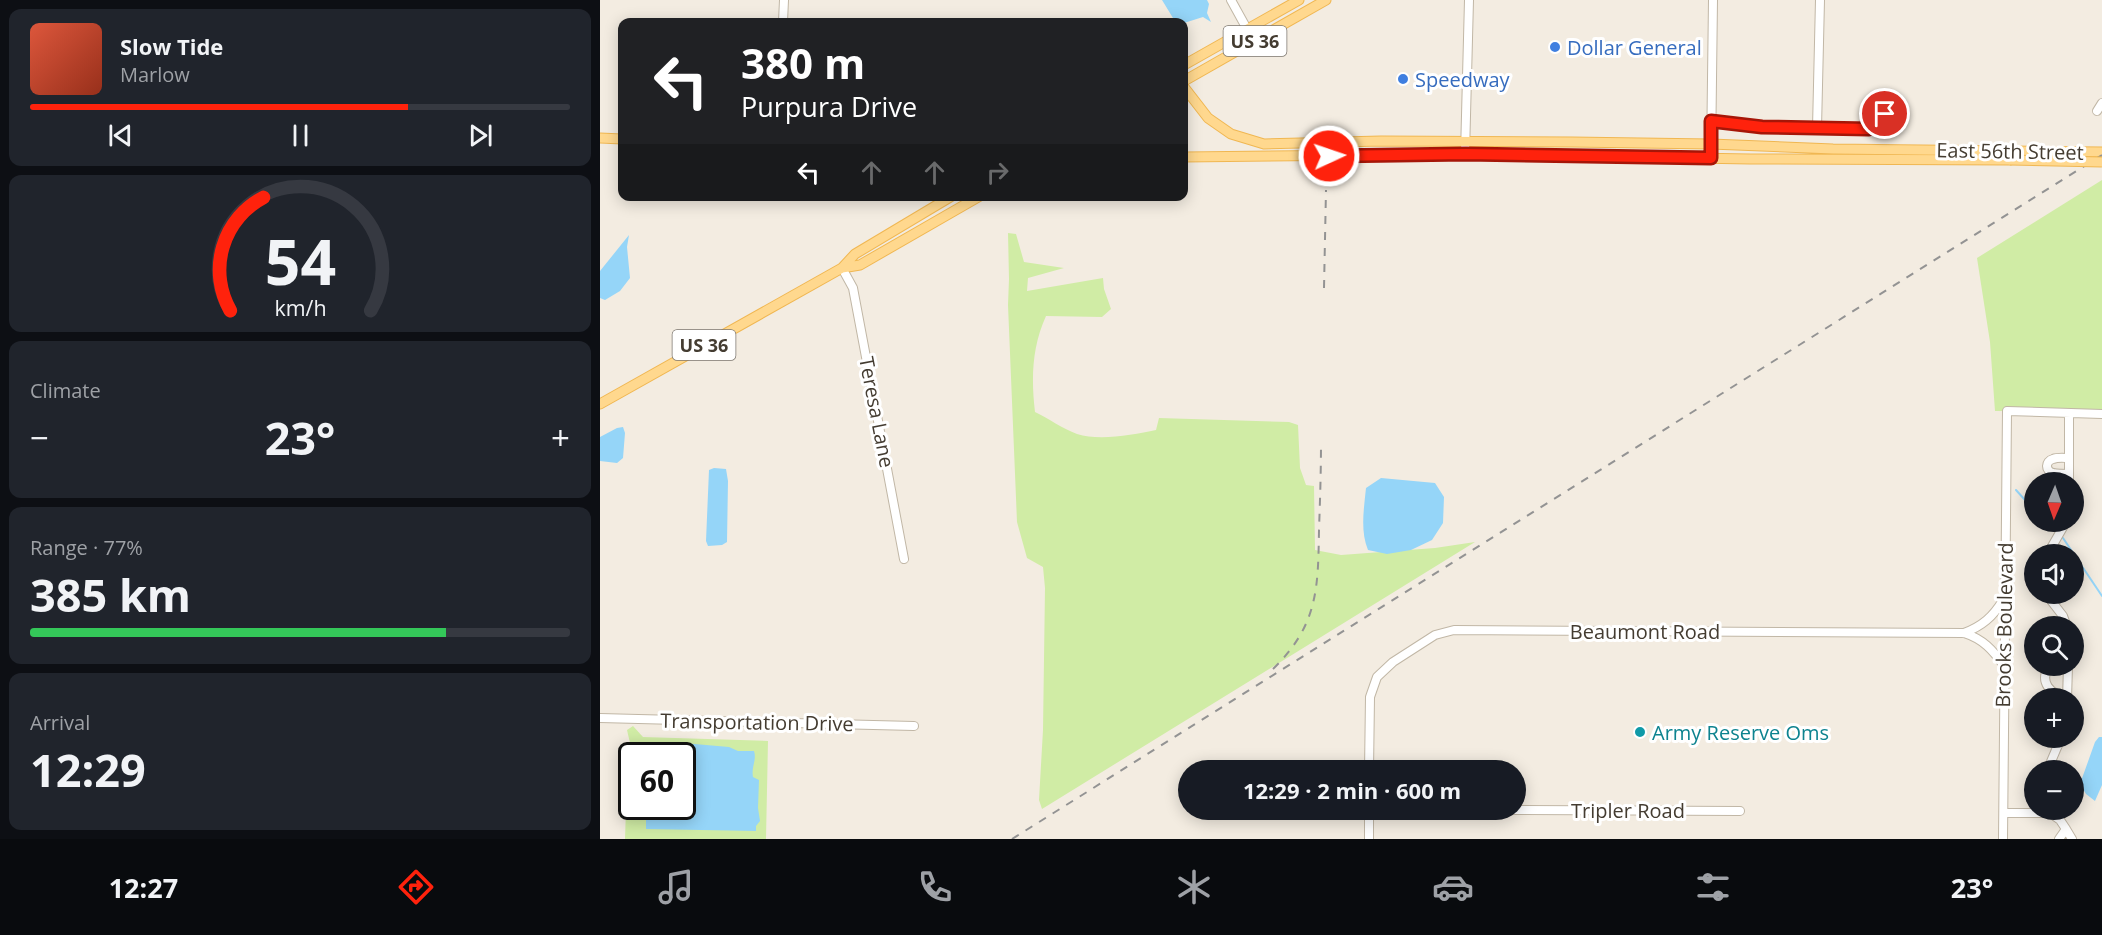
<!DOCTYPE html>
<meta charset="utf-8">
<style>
:root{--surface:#171b24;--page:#20242c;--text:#f1f3f6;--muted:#9ea1a6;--line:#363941;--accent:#ff220c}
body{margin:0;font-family:"Open Sans",sans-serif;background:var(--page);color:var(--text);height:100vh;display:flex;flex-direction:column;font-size:22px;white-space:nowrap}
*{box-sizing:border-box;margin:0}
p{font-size:20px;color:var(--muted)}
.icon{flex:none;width:33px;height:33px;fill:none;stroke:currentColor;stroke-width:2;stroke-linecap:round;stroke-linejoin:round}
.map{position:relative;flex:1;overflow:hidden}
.panel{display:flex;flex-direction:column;gap:9px;padding:9px;background:#0d0f14;width:600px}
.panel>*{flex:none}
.guide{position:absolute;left:18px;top:18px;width:570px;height:183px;border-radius:12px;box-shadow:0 3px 15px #0003;background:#202124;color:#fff;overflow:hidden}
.needle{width:39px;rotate:182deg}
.buttons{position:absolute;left:1424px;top:472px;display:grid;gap:12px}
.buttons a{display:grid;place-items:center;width:60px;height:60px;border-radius:50%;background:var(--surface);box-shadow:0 3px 15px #0003;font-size:30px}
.speed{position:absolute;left:18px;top:742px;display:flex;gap:12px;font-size:30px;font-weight:700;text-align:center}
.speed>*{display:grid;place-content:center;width:78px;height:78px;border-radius:50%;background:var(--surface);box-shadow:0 3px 15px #0003;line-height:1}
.speed .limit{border:3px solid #111;border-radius:9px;background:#fff;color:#111}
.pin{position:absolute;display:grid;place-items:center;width:51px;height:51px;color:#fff;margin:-26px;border:3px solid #fff;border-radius:50%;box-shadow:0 2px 6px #0007}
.me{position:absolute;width:66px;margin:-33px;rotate:87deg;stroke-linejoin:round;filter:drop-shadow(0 0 4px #0008)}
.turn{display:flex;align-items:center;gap:21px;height:126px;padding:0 24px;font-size:27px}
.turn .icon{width:78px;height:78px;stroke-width:2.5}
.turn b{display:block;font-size:42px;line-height:51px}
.lanes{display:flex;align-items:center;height:57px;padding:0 24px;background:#0003;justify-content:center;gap:30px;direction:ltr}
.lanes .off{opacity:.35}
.big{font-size:45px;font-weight:700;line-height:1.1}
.panel .widget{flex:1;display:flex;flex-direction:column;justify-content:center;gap:9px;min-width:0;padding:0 21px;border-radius:12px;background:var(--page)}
.panel .dial{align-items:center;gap:0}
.dial svg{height:156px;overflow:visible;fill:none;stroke:var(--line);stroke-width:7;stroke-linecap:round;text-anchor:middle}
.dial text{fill:var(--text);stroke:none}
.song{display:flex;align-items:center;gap:18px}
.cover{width:72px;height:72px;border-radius:9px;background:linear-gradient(135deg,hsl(10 70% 55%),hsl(10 70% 35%))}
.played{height:6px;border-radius:3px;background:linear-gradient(90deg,var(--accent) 70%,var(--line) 70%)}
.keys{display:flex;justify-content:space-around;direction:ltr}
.heat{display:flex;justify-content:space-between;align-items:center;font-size:33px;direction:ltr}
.charge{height:9px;border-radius:4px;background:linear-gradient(90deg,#34c759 77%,var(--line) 0)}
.trip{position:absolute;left:578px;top:760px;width:348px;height:60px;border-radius:30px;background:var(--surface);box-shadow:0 3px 15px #0003;font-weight:700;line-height:60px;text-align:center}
.tabs{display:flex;height:96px;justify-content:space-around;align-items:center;background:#090b0e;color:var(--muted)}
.tabs .icon{width:42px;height:42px}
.tabs .on{color:var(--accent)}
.tabs b{font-size:27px;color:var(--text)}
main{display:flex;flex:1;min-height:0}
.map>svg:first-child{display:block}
.green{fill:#d0eca5}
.water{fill:#95d5f8}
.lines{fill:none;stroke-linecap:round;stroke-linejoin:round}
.stream{stroke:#95d5f8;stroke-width:2}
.minor-casing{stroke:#c1b7a6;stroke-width:10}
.major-casing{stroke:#f0b752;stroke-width:11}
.minor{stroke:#fff;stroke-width:8}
.major{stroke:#ffd88e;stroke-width:9}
.rail{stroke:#939393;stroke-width:2;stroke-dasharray:8 8;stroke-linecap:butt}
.major-bridge-casing{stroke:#f0b752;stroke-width:11;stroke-linecap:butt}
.major-bridge{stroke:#ffd88e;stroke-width:9}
.route-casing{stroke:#a61608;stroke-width:15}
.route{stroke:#ff220c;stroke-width:10}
.shop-dot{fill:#3f7fe0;stroke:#fff;stroke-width:2}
.culture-dot{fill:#0f9aa8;stroke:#fff;stroke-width:2}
.labels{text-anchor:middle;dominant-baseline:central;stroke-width:6;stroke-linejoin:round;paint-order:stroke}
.shield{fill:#fff;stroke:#7c766f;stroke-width:1.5}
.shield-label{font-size:18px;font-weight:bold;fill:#443c31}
.shop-label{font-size:20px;fill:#366cbe;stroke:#fff;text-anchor:start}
.street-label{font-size:20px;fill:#443c31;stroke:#fff}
.culture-label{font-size:20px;fill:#0d838f;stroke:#fff;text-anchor:start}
</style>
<main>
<section class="panel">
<div class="widget">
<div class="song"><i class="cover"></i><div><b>Slow Tide</b><p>Marlow</p></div></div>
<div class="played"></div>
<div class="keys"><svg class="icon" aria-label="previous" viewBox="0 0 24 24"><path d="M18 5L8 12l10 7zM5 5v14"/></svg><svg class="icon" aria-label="pause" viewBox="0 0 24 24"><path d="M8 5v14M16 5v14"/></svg><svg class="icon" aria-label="next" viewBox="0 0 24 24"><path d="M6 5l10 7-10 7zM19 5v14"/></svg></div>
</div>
<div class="widget dial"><svg viewBox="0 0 100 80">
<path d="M14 69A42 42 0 1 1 86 69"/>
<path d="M14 69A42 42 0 0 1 31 11" stroke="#ff220c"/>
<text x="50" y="56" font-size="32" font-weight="700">54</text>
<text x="50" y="72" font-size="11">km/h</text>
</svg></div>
<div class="widget"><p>Climate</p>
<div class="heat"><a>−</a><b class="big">23°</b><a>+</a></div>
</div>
<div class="widget"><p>Range · 77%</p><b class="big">385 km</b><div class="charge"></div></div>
<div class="widget"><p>Arrival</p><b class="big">12:29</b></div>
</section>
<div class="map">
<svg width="1502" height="839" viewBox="0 0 1502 839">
<rect width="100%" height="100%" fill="#f3ece1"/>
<path class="green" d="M1502,180v232l-107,-1 -5,-69 -13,-84z
M408,233l8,1 8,28 40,6 -36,10 -1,13 76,-13 1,11 7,20 -9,8 -56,-1c-14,31 -15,62 -11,96 13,6 28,17 42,22 22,7 56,1 79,-4l3,-12 130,4 9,3 2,43 6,17 8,1 1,64 26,5 94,-7 40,-6 -433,267 -3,-9 4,-70 2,-142 -2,-21 -16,-9 -10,-36 -9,-217 1,-26z
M33,726l10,11 125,4 -2,98h-141l2,-60 4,-3 1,31h50v-51h-49l-6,-26z"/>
<path class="water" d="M562,0h45l2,4 -2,9 4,9 -8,-5 -19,6 -11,-5z
M29,235l-2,12 3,31 -10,13 -15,9 -5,-2v-27z
M23,427l2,6 -2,25 -6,5 -17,-2v-24l17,-9z
M114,468l12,1 2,12 -1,61 -5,3 -14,1 -2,-5 3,-71z
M781,478l54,5 9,14 -1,26 -11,17 -21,10 -24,4 -19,-4c-8,-19 -4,-42 -2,-62z
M1499,737h3v48l-7,16 -9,-7 -6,-10 15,-42z
M83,743l46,4 9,4h16c3,9 -3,16 -1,26l6,3 -1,28 2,13 -4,5v5l-110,-2v-22h36v-51h-34v-12l28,1z"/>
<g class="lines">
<path class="stream" d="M1416,490l18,20
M1450,522l6,6
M1463,538l39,58"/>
<g class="minor-casing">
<path id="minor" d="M631,0l16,29
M183,22l1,-22
M1497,111l5,-8
M1111,121l64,6 94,2 12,-4 4,-11
M1217,128l3,-128
M865,154l4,-154
M1111,158l2,-158
M242,268l11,20 51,271
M1469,474c-5,0 -11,0 -16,-1 -8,-2 -8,-12 0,-14 5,-2 11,-1 16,-1
M1469,483v-70
M1447,555l19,-33
M1446,594l17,22 4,11
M1364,633c18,-7 29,-16 39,-33
M1449,666c-10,16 1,29 18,30
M1467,699l1,-33
M0,718l314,8
M769,771l1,-74 7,-20 16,-15 42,-27 19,-5 510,3c19,6 29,17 40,33
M1447,771l14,-33
M915,810l225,1
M1404,813h46l10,7 6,9
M769,839v-29
M1403,839l4,-428 95,3
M1459,839l7,-10 6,10"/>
</g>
<g class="major-casing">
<path id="major" d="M584,65l115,-65
M584,81l142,-81
M584,87l24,31 23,16 33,10 117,-3 191,1 139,2 122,5 269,3
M0,138l22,1
M584,157l281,-3 285,5 260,1
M242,268l18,-3 120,-69
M0,404l242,-136 13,-14 97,-58"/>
</g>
<use href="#minor" class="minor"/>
<use href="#major" class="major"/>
<path class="rail" d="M724,288l2,-98
M673,669c45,-44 45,-80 46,-139 1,-29 2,-58 2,-88
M412,839l1090,-684"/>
<g class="major-bridge-casing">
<path id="major-bridge" d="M1410,160l92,2"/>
</g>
<use href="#major-bridge" class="major-bridge"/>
</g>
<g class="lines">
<g class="route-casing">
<path id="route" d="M729,156l137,-2 245,4v-37l51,6 107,2 12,-4 4,-11"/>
</g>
<use href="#route" class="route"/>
</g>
<g class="shop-dot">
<circle cx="955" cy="47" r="6"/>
<circle cx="803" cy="79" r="6"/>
</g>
<circle class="culture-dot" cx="1040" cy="732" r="6"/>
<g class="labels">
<g class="shield">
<rect x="623.5" y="26" width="63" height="30" rx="4.5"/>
<rect x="72.5" y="330" width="63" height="30" rx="4.5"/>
</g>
<g class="shield-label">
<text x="655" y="41">US 36</text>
<text x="104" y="345">US 36</text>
</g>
<g class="shop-label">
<text x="967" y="47">Dollar General</text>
<text x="815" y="79">Speedway</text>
</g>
<g class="street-label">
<text transform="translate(1410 151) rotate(1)">East 56th Street</text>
<text transform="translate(277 412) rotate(79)">Teresa Lane</text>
<text transform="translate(1404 625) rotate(-89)">Brooks Boulevard</text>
<text x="1045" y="631">Beaumont Road</text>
<text transform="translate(157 722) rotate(1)">Transportation Drive</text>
<text x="1028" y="810">Tripler Road</text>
</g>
<g class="culture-label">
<text x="1052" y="732">Army Reserve Oms</text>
</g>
</g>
</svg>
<div class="buttons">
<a><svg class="needle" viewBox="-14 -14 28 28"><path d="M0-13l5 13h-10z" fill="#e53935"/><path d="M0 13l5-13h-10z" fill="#9ea1a6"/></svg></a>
<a><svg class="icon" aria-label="sound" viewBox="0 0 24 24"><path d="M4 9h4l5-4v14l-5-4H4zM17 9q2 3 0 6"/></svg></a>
<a><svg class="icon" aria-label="search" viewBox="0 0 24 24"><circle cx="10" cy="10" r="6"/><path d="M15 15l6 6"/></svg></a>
<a>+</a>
<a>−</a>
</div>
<div class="speed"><div class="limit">60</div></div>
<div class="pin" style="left:1285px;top:114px;background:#d93025"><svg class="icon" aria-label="arrive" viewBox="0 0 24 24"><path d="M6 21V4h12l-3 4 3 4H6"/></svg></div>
<svg class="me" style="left:729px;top:156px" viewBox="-20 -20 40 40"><circle r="17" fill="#ff220c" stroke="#fff" stroke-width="3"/><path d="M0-11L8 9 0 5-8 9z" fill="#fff"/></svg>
<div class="trip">12:29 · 2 min · 600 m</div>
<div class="guide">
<div class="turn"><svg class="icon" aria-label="left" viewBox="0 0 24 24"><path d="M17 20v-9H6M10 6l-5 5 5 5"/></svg><div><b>380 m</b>Purpura Drive</div></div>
<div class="lanes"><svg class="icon" aria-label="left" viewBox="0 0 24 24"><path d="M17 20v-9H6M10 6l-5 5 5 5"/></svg><svg class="icon off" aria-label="ahead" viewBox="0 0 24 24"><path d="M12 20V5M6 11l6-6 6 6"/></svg><svg class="icon off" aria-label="ahead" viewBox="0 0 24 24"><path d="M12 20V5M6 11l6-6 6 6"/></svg><svg class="icon off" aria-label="right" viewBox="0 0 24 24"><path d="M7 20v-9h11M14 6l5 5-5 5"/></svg></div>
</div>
</div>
</main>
<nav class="tabs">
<b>12:27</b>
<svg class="icon on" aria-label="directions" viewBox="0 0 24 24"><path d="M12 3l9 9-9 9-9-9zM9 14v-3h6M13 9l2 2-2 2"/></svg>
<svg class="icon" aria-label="music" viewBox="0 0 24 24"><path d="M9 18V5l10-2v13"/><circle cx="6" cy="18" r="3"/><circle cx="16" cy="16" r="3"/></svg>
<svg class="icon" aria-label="phone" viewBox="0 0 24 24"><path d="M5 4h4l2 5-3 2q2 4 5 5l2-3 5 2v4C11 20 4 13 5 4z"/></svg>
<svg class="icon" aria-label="climate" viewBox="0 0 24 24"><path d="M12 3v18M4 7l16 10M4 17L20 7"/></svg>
<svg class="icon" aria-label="car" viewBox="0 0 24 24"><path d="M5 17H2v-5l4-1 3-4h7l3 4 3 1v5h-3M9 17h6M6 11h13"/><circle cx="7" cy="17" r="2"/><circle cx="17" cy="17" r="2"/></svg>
<svg class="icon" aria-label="filters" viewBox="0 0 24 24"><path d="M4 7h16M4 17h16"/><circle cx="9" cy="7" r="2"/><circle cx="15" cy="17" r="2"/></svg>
<b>23°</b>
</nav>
